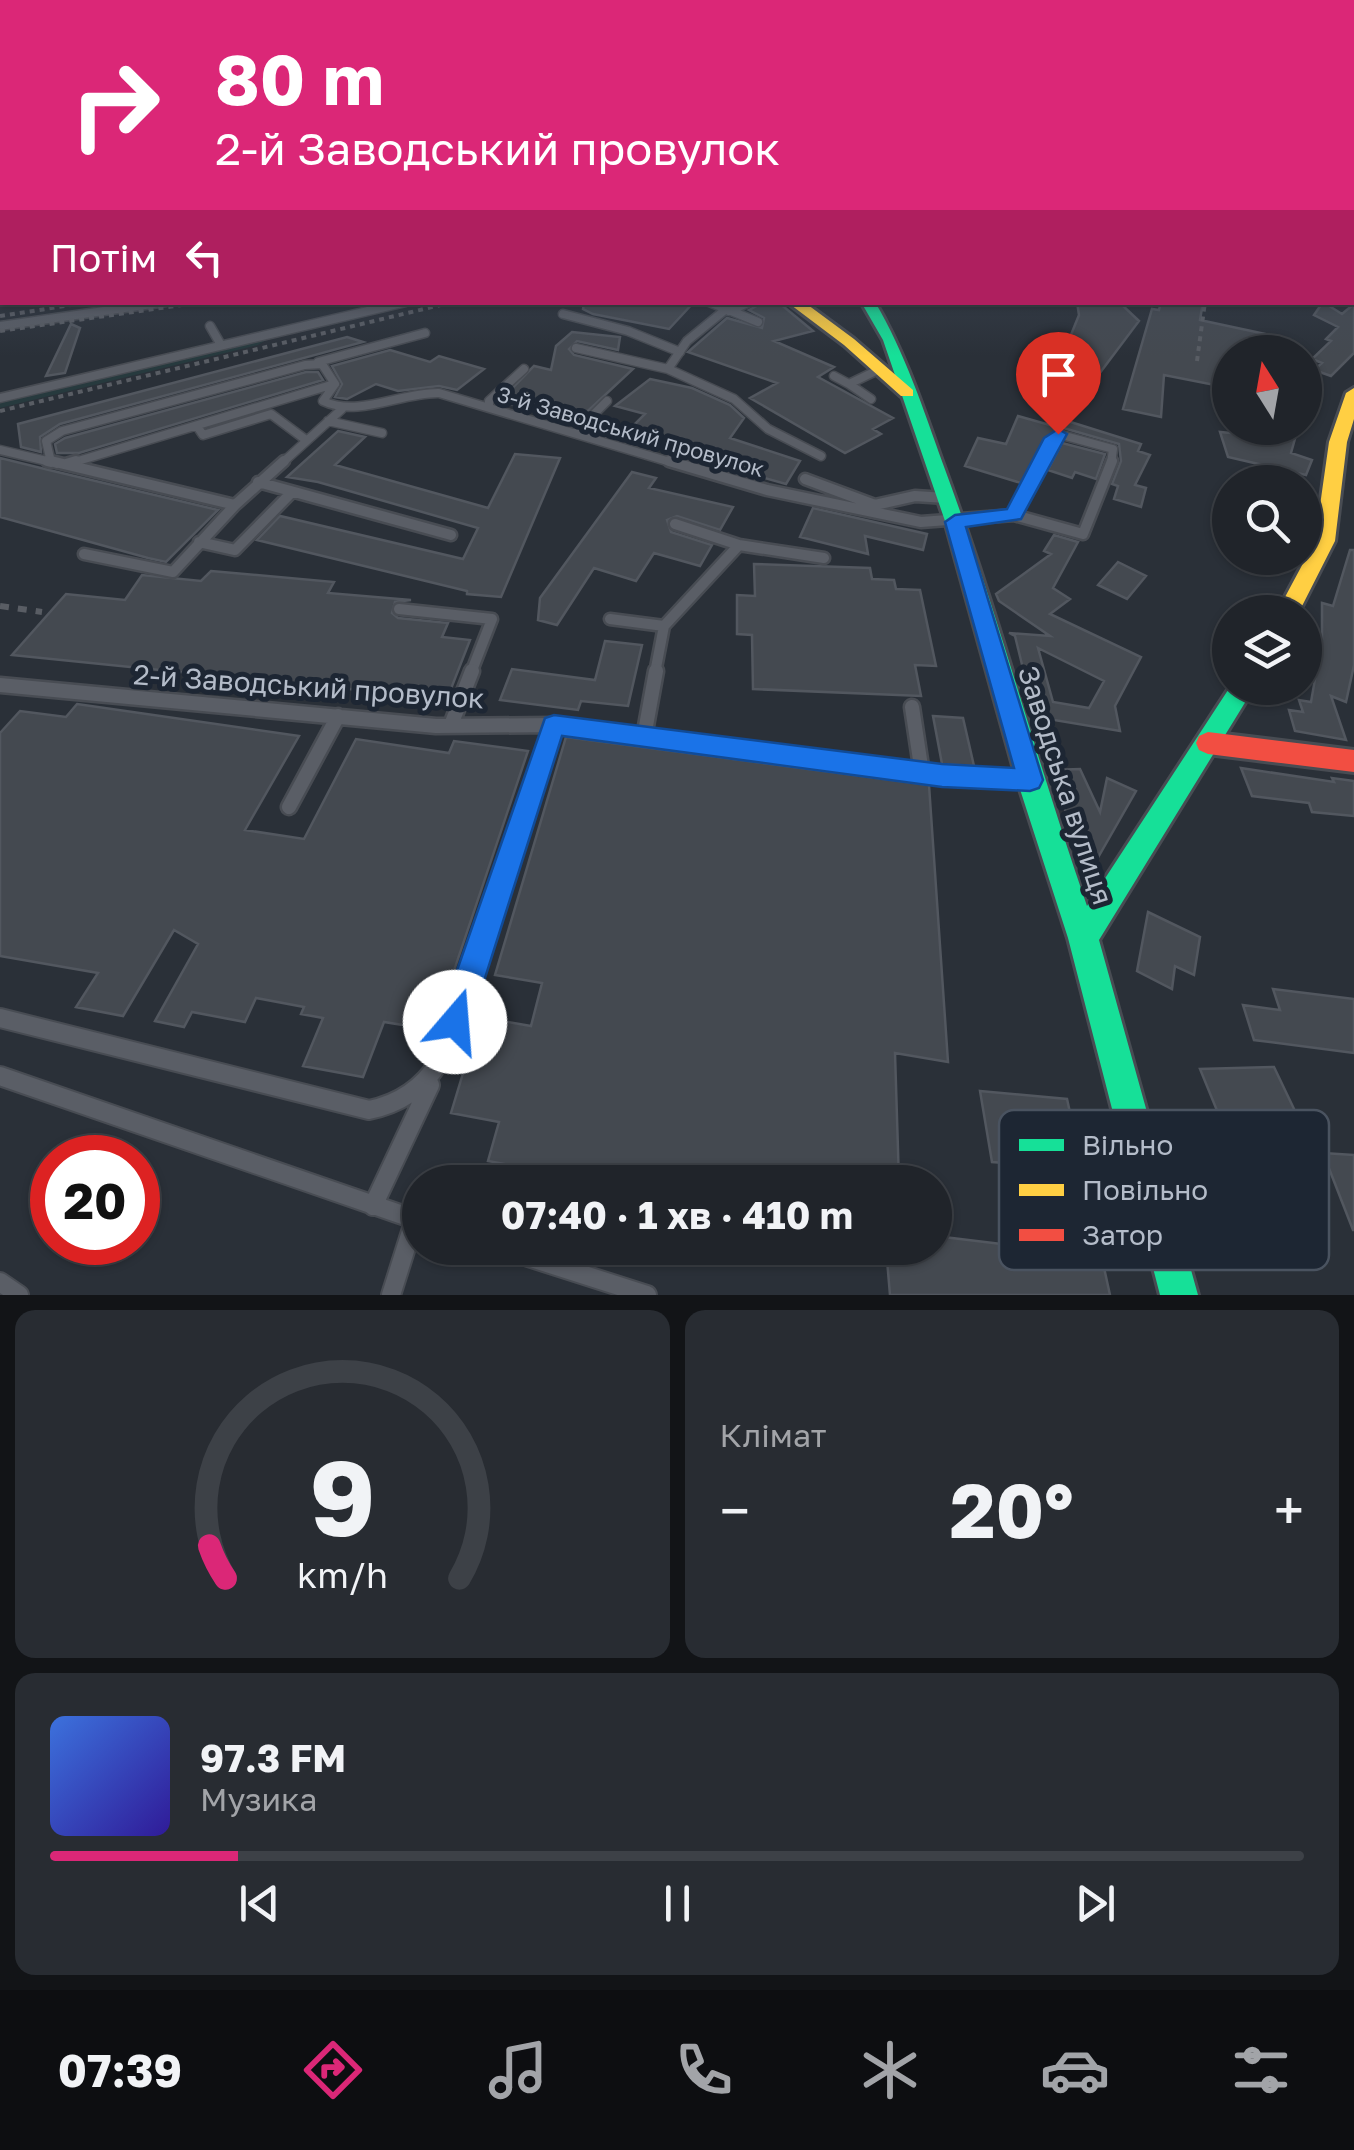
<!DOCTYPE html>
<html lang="uk">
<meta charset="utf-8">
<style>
:root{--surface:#20242a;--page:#282c32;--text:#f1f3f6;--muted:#a2a4a8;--line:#3d4147;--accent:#db2777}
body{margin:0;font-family:"Golos Text",sans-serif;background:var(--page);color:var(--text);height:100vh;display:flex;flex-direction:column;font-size:38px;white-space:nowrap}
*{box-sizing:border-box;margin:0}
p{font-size:32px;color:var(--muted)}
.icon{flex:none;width:55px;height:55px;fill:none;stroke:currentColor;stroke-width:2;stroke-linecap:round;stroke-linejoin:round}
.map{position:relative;height:1295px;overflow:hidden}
.panel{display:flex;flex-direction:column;gap:15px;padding:15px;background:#121417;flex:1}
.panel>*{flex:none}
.banner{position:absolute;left:0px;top:0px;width:1355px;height:305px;box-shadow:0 2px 8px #0004,0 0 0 2px var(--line);background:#db2777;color:#fff;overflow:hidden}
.needle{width:65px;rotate:349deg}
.buttons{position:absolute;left:1212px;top:335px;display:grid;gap:20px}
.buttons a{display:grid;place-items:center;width:110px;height:110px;border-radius:50%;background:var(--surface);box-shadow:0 2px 8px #0004,0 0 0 2px var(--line);font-size:50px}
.speed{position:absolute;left:30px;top:1135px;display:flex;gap:20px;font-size:50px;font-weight:700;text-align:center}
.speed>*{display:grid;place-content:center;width:130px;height:130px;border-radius:50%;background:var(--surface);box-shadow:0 2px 8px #0004,0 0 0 2px var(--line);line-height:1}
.speed .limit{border:15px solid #d22;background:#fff;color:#111}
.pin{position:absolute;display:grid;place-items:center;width:85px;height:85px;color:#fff;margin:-102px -42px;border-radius:50% 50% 50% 0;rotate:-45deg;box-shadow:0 0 10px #0007}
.pin .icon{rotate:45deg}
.me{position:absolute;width:110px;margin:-55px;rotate:18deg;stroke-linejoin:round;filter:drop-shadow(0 0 8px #0008)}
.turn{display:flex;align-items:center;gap:35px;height:210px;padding:0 50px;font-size:45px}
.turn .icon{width:130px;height:130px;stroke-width:2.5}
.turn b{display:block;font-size:70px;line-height:85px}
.then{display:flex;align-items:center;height:95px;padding:0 50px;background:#0003;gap:20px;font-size:38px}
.big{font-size:75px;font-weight:700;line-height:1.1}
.panel .card{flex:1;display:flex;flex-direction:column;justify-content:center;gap:15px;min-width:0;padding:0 35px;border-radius:20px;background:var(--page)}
.panel .dial{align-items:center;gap:0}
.dial svg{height:260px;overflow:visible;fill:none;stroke:var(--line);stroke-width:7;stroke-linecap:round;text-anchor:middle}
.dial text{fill:var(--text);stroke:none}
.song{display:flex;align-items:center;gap:30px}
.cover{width:120px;height:120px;border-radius:15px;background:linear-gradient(135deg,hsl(220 70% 55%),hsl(250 70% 35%))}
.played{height:10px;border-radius:5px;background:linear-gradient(90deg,var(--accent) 15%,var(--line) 15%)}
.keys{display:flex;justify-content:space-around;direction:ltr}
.heat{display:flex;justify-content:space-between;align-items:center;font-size:55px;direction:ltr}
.panel .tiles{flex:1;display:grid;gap:15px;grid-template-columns:1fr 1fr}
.card:last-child{grid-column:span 2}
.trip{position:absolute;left:402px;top:1165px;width:550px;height:100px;border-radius:50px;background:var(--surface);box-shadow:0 2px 8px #0004,0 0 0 2px var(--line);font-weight:700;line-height:100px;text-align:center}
.menu{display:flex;height:160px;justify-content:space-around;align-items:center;background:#0d0e11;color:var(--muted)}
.menu .icon{width:70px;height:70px}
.menu .on{color:var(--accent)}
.menu b{font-size:45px;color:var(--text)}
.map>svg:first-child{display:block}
.green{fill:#273a3e}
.building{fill:#444950;stroke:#52575f;stroke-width:2.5;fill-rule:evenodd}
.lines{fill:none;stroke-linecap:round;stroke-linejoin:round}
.lane-far3-casing{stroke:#484c53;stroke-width:11}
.lane-far2-casing{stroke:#484c53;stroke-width:15}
.lane-far1-casing{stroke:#484c53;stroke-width:19}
.lane-casing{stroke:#484c53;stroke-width:22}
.fast-casing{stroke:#484c53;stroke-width:6}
.slow-casing{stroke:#484c53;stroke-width:6}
.jam-casing{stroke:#484c53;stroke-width:6}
.lane-far3{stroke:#5a5e66;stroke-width:8}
.lane-far2{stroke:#5a5e66;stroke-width:10}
.lane-far1{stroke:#5a5e66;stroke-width:14}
.lane{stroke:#5a5e66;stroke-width:18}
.fast{fill:#16e098;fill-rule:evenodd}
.slow{fill:#ffcf43;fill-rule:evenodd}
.jam{fill:#f24e42;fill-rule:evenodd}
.rail-far1{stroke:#595d64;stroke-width:4;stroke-dasharray:5 5;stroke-linecap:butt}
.rail{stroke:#595d64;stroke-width:6;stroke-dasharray:9 9;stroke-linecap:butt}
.route{fill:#1a73e8;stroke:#114b97;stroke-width:2.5}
.labels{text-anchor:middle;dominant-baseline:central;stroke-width:10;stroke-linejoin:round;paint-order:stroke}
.far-street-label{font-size:22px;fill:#b4bcc9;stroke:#1d2633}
.street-label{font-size:28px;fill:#b4bcc9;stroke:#1d2633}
.key{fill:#1d2633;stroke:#4a5360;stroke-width:2.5}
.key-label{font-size:28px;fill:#b4bcc9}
</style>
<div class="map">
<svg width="1354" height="1295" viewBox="0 0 1354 1295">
<rect width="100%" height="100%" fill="#2a3038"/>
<path class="green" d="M269,338l-11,7 -258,63v-7z"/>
<path class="building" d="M584,302h110l-25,27 -76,-15 -10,-5z
M764,302h14l35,29 -39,10 60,26 -16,10 75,41 -20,11 8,5 -36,19 -95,-55 27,-15 -89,-31 39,-34 35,10 2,-10 -15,-8z
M1077,302h42l20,19 -43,57 -10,-2 -14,-15 -6,-14 13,-32z
M1161,302h42l-3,18 70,15 -2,17h-38v36l-66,-13 -3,42 -38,-8 29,-100 7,1z
M1323,302l19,12 12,-10v49l-23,23 -17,-6 8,-7 -10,-4 19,-18 -5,-2 12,-12 -24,-12z
M71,324l9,4 -15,45 -19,3z
M572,332l48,5 -2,13 -41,-9 -8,8 5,6 59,14 -57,53 -76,-21 34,-35 17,4 5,-24z
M347,337l16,5 -303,82 -20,13 1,15 -20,-5 -3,-23z
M390,350l40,12 9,-6 45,13 -27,21 -18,-4 -41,5 -22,-7 -29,15 -12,-2 7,-13 -10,-18z
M306,372h12l5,8 -244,73h-22l-2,-9 10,-6z
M650,379l42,9 38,17 14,13 -14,20 70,23 -14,23 -81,-23 5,-7 -81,-24 16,-16 -30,-8z
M1018,416l39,11 -36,56 -56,-17 13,-28 28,6z
M1061,419l80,25 -3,7 12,4 -15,30 11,3 -5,19 -27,-8 4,-13 -6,-2 9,-23 -2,-17 -59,-17z
M1229,428l24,3 2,-3h43l-7,25 21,7 -6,15 -78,-18 -8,-25 11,1z
M338,431l27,6 -30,28 153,43 27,-54 45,4 -59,139 -34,-3v-3l-210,-51 23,-24 183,43 15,-31 -160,-46 -31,-5z
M1062,443l43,11 -9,25 -21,-7 -3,6 -24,-8z
M0,458l49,12 169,40 -52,52 -18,-4 -148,-41z
M632,472l24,6 -7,10 84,19 -13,23 -43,-14 -10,4 4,12 41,13 -12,21 -46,-13 -18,28 -42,-13 -37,57 -19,-5 2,-22z
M813,508l114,26 -4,16 -58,-14 3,18 -68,-17z
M1054,535l24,7 -25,46 17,11 -20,15 91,43 -26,49 5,25 -84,-14 -4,-28h-4l-13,-53 -6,-3 41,3 -51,-35 -3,-7 55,-40 -7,-3zM1038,648l66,33 -15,27 -36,-6z
M1350,550h4v115l-8,37 -15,-6 15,44 -51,-9 -6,-21 14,2 -4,-12 12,2 11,-63v-36l11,3z
M1118,562l28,14 -19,23 -29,-14z
M754,564l116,4 2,11 22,1 2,9 24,1 16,76 -21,-1 6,31 -168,-7 -1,-54 -15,-1v-39l18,1z
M211,571l123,11 -6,11 83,7 -16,2 -3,11 6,5 50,5 -6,14 28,3 -23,59 -435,-44 54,-61 59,6 17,-25 59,6z
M605,641l37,4 -14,61 -47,-5 -3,9 -78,-10 12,-31 83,11z
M77,704l222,32 -54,94 59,9 52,-100 93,14 5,-12 74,10 -94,279 -50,-8 -21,55 -60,-11 20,-48 -22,-4 3,-7 -48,-9 -11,24 -53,-10 -8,15 -29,-6 43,-77 -24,-14 -51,86 -47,-9 22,-34 -98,-17v-223l20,-22 46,6z
M933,716l30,2 11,48 -32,-2z
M566,737l363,48 19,277 -53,-9 4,129h-297l-114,-21 11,-39 -48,-9 29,-96 51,9 11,-43 -47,-8z
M1241,768l93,14 -2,-4 22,3v35l-42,-4 -3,-9 -57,-7z
M1080,769l20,43 7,-34 29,13 -44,77 -3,-1 3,-14 -13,-3 -28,-80z
M1148,912l52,25 -6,38 -19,-9 -3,23 -35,-18z
M1273,989l81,10v54l-100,-13 -11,-35 37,5z
M1274,1067l21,44 -77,2 -18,-44z
M980,1091l87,8 43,196h-220l-4,-47h49v-12l83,10 -13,-83 -13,-1z
M1323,1153l31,2v75h-1z"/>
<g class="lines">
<g class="lane-far3-casing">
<path id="lane-far3" d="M709,302l49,20
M729,311l21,-9
M563,314l65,17 52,21
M0,326l166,-24
M210,326l11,19
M576,348l92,21 66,30 34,30 53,27
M318,362l107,-29
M668,369l19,-28 38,-31
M834,376l15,8 31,-15
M335,384l-12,17c36,17 78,-9 116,-8l238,71
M849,384l22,15
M0,398l406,-96
M489,407v-6l35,-32
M328,421l54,12
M197,426l6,9 68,-21 35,26
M576,432l31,-31
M0,450l51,12
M57,464l-6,-2 -5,-21 16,-10 243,-66 17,-1 13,20
M68,464l263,-79
M281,464l61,-55
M1042,464l16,-30 55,15 -2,15"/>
</g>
<g class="lane-far2-casing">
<path id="lane-far2" d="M47,461l4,1
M51,461l184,44 49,-44
M669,461l98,29 154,32 93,-7
M66,464l10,-3
M805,479l70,26 40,-9 31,2
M258,482l193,53
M1014,515l69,19 29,-73
M1014,515l29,-54
M675,524l64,21 85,13
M199,542l36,8 57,-58
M84,554l89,18 62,-67
M399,609l93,10 -21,54
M610,619l54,7
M655,673l9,-47 75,-81"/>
</g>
<g class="lane-far1-casing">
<path id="lane-far1" d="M0,685l436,41 118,-1 368,48 104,7
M912,707l10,66
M451,725l21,-54
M644,737l12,-66
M289,807l49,-91
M481,945l73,-220"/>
</g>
<g class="lane-casing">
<path id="lane" d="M0,1018l369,92c84,-17 89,-98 113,-168
M0,1076l420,145
M373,1206l57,-121
M500,1248l147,47
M0,1282l19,13
M391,1295l24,-76"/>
</g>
<g class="fast-casing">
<path id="fast" d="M861,302h14c30,51 48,106 68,162 54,145 93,295 144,442l143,-219 24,1 -155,252 99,355h-38l-92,-357 -51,-158 -72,-259 -62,-181z"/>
</g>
<g class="slow-casing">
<path id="slow" d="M787,302h17l50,37 59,51v6h-12l-57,-51z
M1354,388v31l-7,23 -12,99 -36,71h-22l38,-71 14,-99 17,-49z"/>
</g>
<g class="jam-casing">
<path id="jam" d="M1208,732l146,18v22l-146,-18 -9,-4 -3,-7 3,-7z"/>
</g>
<use href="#lane-far3" class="lane-far3"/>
<use href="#lane-far2" class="lane-far2"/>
<use href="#lane-far1" class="lane-far1"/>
<use href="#lane" class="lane"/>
<use href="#fast" class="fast"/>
<use href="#slow" class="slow"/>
<use href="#jam" class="jam"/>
<path class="rail-far1" d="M0,316l91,-14
M0,331l203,-29
M1197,361l8,-59
M0,411l453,-109"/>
<path class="rail" d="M0,606l42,6"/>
</g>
<linearGradient id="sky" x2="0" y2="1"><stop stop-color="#171a1f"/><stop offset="0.49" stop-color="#444e5e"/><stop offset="1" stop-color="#444e5e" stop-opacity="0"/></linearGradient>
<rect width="1354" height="356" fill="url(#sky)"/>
<path class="route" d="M1058,429l9,5 -46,85 -55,8 77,253 -4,8 -9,3 -88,-4 -380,-51 -91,286 -5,11 -11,5 -11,-5 -5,-11 106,-304 9,-3 388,49 72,4 -69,-246 10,-7 52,-6 37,-71z"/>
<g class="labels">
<g class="far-street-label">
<text transform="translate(631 431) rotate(16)">3-й Заводський провулок</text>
</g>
<g class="street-label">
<text transform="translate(309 686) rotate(4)">2-й Заводський провулок</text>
<text transform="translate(1066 785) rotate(72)">Заводська вулиця</text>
</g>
</g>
<rect x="999" y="1110" width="330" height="160" rx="15" class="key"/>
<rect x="1019" y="1139" width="45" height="12" fill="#16e098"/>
<rect x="1019" y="1184" width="45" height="12" fill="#ffcf43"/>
<rect x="1019" y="1229" width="45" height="12" fill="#f24e42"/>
<g class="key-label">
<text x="1082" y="1155">Вільно</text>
<text x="1082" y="1200">Повільно</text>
<text x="1082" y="1245">Затор</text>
</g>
</svg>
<div class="buttons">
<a><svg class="needle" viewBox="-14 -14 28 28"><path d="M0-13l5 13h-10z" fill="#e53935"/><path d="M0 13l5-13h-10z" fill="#a2a4a8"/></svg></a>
<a><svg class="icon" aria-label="search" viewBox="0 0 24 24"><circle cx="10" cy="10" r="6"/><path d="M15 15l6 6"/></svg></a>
<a><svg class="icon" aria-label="layers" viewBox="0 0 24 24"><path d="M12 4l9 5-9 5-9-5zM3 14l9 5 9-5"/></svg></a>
</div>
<div class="speed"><div class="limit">20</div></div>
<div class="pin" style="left:1058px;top:434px;background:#d93025"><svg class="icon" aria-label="arrive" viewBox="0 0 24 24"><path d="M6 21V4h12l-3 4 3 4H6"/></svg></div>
<svg class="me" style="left:455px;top:1022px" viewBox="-20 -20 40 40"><circle r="19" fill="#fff"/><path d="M0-13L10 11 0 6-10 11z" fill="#1a73e8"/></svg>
<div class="trip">07:40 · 1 хв · 410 m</div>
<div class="banner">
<div class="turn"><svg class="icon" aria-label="right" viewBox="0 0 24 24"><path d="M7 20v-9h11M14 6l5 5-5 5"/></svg><div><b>80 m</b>2-й Заводський провулок</div></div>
<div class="then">Потім<svg class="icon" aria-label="left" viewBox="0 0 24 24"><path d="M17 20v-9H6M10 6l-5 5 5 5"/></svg></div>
</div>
</div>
<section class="panel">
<div class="tiles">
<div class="card dial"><svg viewBox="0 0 100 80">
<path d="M14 69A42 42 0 1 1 86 69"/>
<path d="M14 69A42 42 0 0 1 9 59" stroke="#db2777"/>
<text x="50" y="56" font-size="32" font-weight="700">9</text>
<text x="50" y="72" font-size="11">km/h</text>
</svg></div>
<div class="card"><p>Клімат</p>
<div class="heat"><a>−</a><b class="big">20°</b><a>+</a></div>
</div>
<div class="card">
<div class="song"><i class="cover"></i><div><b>97.3 FM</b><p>Музика</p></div></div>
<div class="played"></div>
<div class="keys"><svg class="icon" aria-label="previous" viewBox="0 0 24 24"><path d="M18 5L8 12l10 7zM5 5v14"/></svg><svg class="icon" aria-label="pause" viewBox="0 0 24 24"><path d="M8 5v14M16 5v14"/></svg><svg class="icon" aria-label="next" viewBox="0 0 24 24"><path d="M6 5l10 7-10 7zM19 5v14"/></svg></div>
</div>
</div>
</section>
<nav class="menu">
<b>07:39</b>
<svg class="icon on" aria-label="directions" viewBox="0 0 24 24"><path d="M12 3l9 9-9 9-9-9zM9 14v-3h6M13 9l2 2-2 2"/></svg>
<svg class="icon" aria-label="music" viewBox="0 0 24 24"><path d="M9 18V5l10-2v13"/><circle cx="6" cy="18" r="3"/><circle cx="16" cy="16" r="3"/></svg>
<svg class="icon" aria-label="phone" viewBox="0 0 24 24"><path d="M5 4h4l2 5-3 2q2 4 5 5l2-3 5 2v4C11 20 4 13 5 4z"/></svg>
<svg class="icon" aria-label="climate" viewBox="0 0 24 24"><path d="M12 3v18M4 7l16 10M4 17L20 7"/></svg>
<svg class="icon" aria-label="car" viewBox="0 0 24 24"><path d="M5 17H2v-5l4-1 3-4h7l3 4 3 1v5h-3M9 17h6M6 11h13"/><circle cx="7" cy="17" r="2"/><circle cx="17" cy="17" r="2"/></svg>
<svg class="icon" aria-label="filters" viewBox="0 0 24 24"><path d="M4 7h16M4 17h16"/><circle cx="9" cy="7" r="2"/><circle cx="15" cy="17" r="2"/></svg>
</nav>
